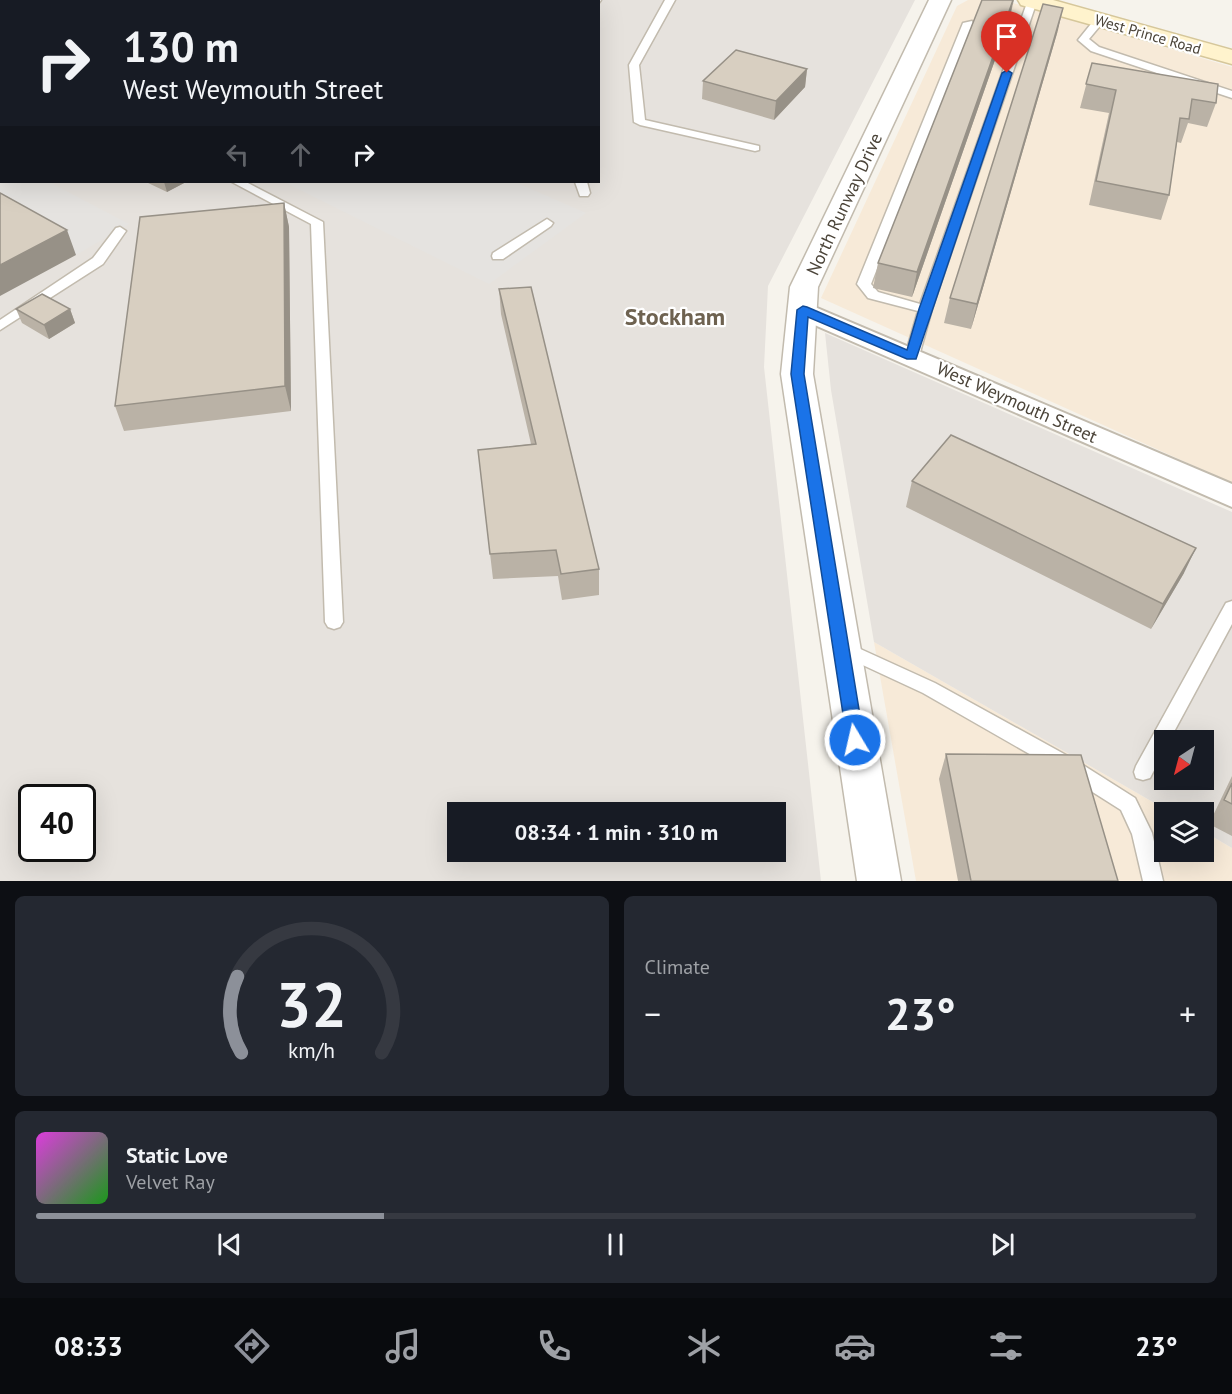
<!DOCTYPE html>
<meta charset="utf-8">
<style>
:root{--surface:#171b24;--page:#242831;--text:#f1f3f6;--muted:#9ea1a6;--line:#363941;--accent:#8c9099}
body{margin:0;font-family:"PT Sans",sans-serif;background:var(--page);color:var(--text);height:100vh;display:flex;flex-direction:column;font-size:22px;white-space:nowrap}
*{box-sizing:border-box;margin:0}
p{font-size:20px;color:var(--muted)}
.icon{flex:none;width:33px;height:33px;fill:none;stroke:currentColor;stroke-width:2;stroke-linecap:round;stroke-linejoin:round}
.map{position:relative;height:881px;overflow:hidden}
.details{display:flex;flex-direction:column;gap:15px;padding:15px;background:#0d0f14;flex:1}
.details>*{flex:none}
.hud{position:absolute;left:0px;top:0px;width:600px;height:183px;box-shadow:0 6px 24px #0002;background:#171b24;color:var(--text);overflow:hidden}
.needle{width:39px;rotate:216deg}
.controls{position:absolute;left:1154px;top:730px;display:grid;gap:12px}
.controls a{display:grid;place-items:center;width:60px;height:60px;border-radius:0px;background:var(--surface);box-shadow:0 6px 24px #0002;font-size:30px}
.speed{position:absolute;left:18px;top:784px;display:flex;gap:12px;font-size:30px;font-weight:700;text-align:center}
.speed>*{display:grid;place-content:center;width:78px;height:78px;border-radius:50%;background:var(--surface);box-shadow:0 6px 24px #0002;line-height:1}
.speed .limit{border:3px solid #111;border-radius:9px;background:#fff;color:#111}
.pin{position:absolute;display:grid;place-items:center;width:51px;height:51px;color:#fff;margin:-62px -26px;border-radius:50% 50% 50% 0;rotate:-45deg;box-shadow:0 0 6px #0007}
.pin .icon{rotate:45deg}
.me{position:absolute;width:66px;margin:-33px;rotate:351deg;stroke-linejoin:round;filter:drop-shadow(0 0 4px #0008)}
.turn{display:flex;align-items:center;gap:21px;height:126px;padding:0 24px;font-size:27px}
.turn .icon{width:78px;height:78px;stroke-width:2.5}
.turn b{display:block;font-size:42px;line-height:51px}
.lanes{display:flex;align-items:center;height:57px;padding:0 24px;background:#0003;justify-content:center;gap:30px;direction:ltr}
.lanes .off{opacity:.35}
.big{font-size:45px;font-weight:700;line-height:1.1}
.details .widget{flex:1;display:flex;flex-direction:column;justify-content:center;gap:9px;min-width:0;padding:0 21px;border-radius:9px;background:var(--page)}
.details .dial{align-items:center;gap:0}
.dial svg{height:156px;overflow:visible;fill:none;stroke:var(--line);stroke-width:7;stroke-linecap:round;text-anchor:middle}
.dial text{fill:var(--text);stroke:none}
.song{display:flex;align-items:center;gap:18px}
.cover{width:72px;height:72px;border-radius:9px;background:linear-gradient(135deg,hsl(300 70% 55%),hsl(120 70% 35%))}
.played{height:6px;border-radius:3px;background:linear-gradient(90deg,var(--accent) 30%,var(--line) 30%)}
.keys{display:flex;justify-content:space-around;direction:ltr}
.heat{display:flex;justify-content:space-between;align-items:center;font-size:33px;direction:ltr}
.details .tiles{flex:1;display:grid;gap:15px;grid-template-columns:1fr 1fr}
.widget:last-child{grid-column:span 2}
.trip{position:absolute;left:447px;top:802px;width:339px;height:60px;border-radius:0px;background:var(--surface);box-shadow:0 6px 24px #0002;font-weight:700;line-height:60px;text-align:center}
.menu{display:flex;height:96px;justify-content:space-around;align-items:center;background:#090b0e;color:var(--muted)}
.menu .icon{width:42px;height:42px}
.menu .active{color:var(--accent)}
.menu b{font-size:27px;color:var(--text)}
.map>svg:first-child{display:block}
.commercial{fill:#f7ead8}
.industrial{fill:#e6e2dd;fill-rule:evenodd}
.parking{fill:#e5e3e0}
.lines{fill:none;stroke-linecap:round;stroke-linejoin:round}
.service-casing{stroke:#c2bbae;stroke-width:3}
.minor-casing{stroke:#c2bbae;stroke-width:4}
.tertiary-casing{stroke:#c2bbae;stroke-width:3}
.secondary-casing{stroke:#d6c79b;stroke-width:3}
.service{fill:#fff;fill-rule:evenodd}
.minor{fill:#fff;fill-rule:evenodd}
.tertiary{fill:#fff;fill-rule:evenodd}
.secondary{fill:#fff3cd;fill-rule:evenodd}
.wall{fill:#bab2a6}
.shaded-wall{fill:#979187}
.building{fill:#d8cfc1;stroke:#979187;stroke-width:1.5}
.route{fill:#1a73e8;stroke:#114b97;stroke-width:1.5}
.labels{text-anchor:middle;dominant-baseline:central;stroke-width:4.5;stroke-linejoin:round;paint-order:stroke}
.far-street-label{font-size:15px;fill:#4b4439;stroke:#fff}
.street-label{font-size:18px;fill:#4b4439;stroke:#fff}
.district-label{font-size:24px;font-weight:bold;fill:#6e6250;stroke:#fff}
</style>
<div class="map">
<svg width="1232" height="881" viewBox="0 0 1232 881">
<rect width="100%" height="100%" fill="#f6f3ec"/>
<path class="commercial" d="M968,0h35l229,67v416l-411,-185 136,-292z
M874,642l298,171h-8v39h39v-21l29,17v33h-316z"/>
<path class="industrial" d="M0,0h915l-147,286 -4,81 57,514h-821zM2,2h596v180h-596zM32,798h50v51h-50zM458,813h318v39h-318z
M825,333l407,179v336l-29,-17v-18h-31l-298,-171 -43,-252zM1164,741h39v39h-39z"/>
<path class="parking" d="M0,155l2,27h47l80,42 -53,31 -76,-43z
M284,182h231l71,31 -97,71z"/>
<g class="lines">
<g class="service-casing">
<path id="service" d="M591,0h10l-3,4v-2z
M665,0h10l-36,65 6,55 114,26v4l-4,1 -115,-26 -6,-3 -5,-57z
M1028,0l9,1 -105,308 -13,47 -7,5 -5,-2 -2,-3 13,-45 -50,-13 -11,-14 106,-261 9,-2 1,2 -102,261 7,8 42,12z
M1095,19l9,2 -15,18 10,8 133,44v7l-141,-47 -13,-11z
M232,182h14l77,40 20,400 -3,5 -6,2 -6,-2 -3,-5 -14,-398z
M575,182h12l3,11 -2,3h-8z
M547,219l6,4 -2,3 -48,33h-10l-1,-3 1,-3z
M120,227l6,4 -23,33 -103,66v-10l93,-62 23,-30z
M1232,601v23l-63,117h-5v10l-14,27 -7,2 -7,-2 -2,-6 2,-6 90,-163z
M845,642l90,41 140,77 60,38 17,35 11,48h-20l-11,-47 -11,-24 -60,-38 -138,-79 -84,-39 -3,-5 3,-5z"/>
</g>
<g class="minor-casing">
<path id="minor" d="M803,302l429,182v23l-438,-191 -4,-6 4,-6z"/>
</g>
<g class="tertiary-casing">
<path id="tertiary" d="M929,0h22l-133,287 -5,87 88,507h-44l-76,-507 9,-87z"/>
</g>
<g class="secondary-casing">
<path id="secondary" d="M1018,0h35l179,50v14l-211,-59z"/>
</g>
<use href="#service" class="service"/>
<use href="#minor" class="minor"/>
<use href="#tertiary" class="tertiary"/>
<use href="#secondary" class="secondary"/>
</g>
<path class="wall" d="M179,0h90l4,2h-94z
M335,0h140l4,2h-141z
M478,0h95v2h-91z
M982,0h32l-4,17 -98,280 -39,-9 5,-25z
M0,12l2,1v130l-2,-1z
M1058,30l-87,299 -27,-6 6,-25z
M1092,63l124,40 -9,24 -19,-4 -7,20 -4,-1 -8,53 -8,25 -72,-15 20,-92 -29,-5z
M807,69l-2,18 -31,33 -72,-21 1,-18z
M146,182h40l-19,10z
M284,203l5,24 2,184 -167,20 -9,-25z
M499,289l100,280v26l-37,5 -4,-24 -65,3 -15,-129 53,-6 -30,-130z
M16,309h54l5,14 -26,16 -27,-16z
M912,481l272,92 -33,56 -245,-122z
M946,754l172,127h-160l-19,-102z
M1232,776v60l-23,-12z"/>
<path class="shaded-wall" d="M561,0h12v2h-13z
M1013,0l-3,17 -98,280 5,-25z
M1063,8l-5,22 -87,299 6,-25z
M807,69l-2,18 -31,33 2,-19z
M164,182h22l-19,10z
M284,203l5,24 2,184 -6,-25z
M67,230l9,25 -76,41v-31z
M70,309l5,14 -26,16 -5,-14z
M1196,548l-12,25 -33,56 12,-25z"/>
<path class="building" d="M197,0h72l4,2h-73z
M388,0h87l4,2h-88z
M524,0h37l-1,2h-31z
M982,0h31l-96,272 -39,-9z
M1043,4l20,4 -86,296 -27,-6z
M0,12l2,1v111l-2,-1z
M736,50l71,19 -31,32 -73,-20z
M1092,63l126,21 -2,19 -24,-4 -3,20 -9,-1 -11,77 -73,-14 20,-91 -30,-6z
M0,193l67,37 -67,35z
M284,203l1,183 -170,20 25,-189z
M531,287l68,282 -38,5 -5,-24 -66,4 -12,-104 58,-6 -37,-155z
M42,294l28,15 -26,16 -28,-16z
M951,435l245,113 -33,56 -251,-123z
M946,754l135,1 37,126h-147z
M1232,783v21l-8,-4z"/>
<path class="route" d="M1007,70l5,3 -96,286h-9l-99,-42 -4,57 60,366 -3,6 -6,2 -6,-2 -2,-6 -56,-366 6,-64 6,-4 4,1 100,43 12,-41 83,-236z"/>
<g class="labels">
<g class="far-street-label">
<text transform="translate(1148 34) rotate(16)">West Prince Road</text>
</g>
<g class="street-label">
<text transform="translate(844 204) rotate(-65)">North Runway Drive</text>
<text transform="translate(1017 402) rotate(24)">West Weymouth Street</text>
</g>
<g class="district-label">
<text x="675" y="316">Stockham</text>
</g>
</g>
</svg>
<div class="controls">
<a><svg class="needle" viewBox="-14 -14 28 28"><path d="M0-13l5 13h-10z" fill="#e53935"/><path d="M0 13l5-13h-10z" fill="#9ea1a6"/></svg></a>
<a><svg class="icon" aria-label="layers" viewBox="0 0 24 24"><path d="M12 4l9 5-9 5-9-5zM3 14l9 5 9-5"/></svg></a>
</div>
<div class="speed"><div class="limit">40</div></div>
<div class="pin" style="left:1007px;top:73px;background:#d93025"><svg class="icon" aria-label="arrive" viewBox="0 0 24 24"><path d="M6 21V4h12l-3 4 3 4H6"/></svg></div>
<svg class="me" style="left:855px;top:740px" viewBox="-20 -20 40 40"><circle r="17" fill="#1a73e8" stroke="#fff" stroke-width="3"/><path d="M0-11L8 9 0 5-8 9z" fill="#fff"/></svg>
<div class="trip">08:34 · 1 min · 310 m</div>
<div class="hud">
<div class="turn"><svg class="icon" aria-label="right" viewBox="0 0 24 24"><path d="M7 20v-9h11M14 6l5 5-5 5"/></svg><div><b>130 m</b>West Weymouth Street</div></div>
<div class="lanes"><svg class="icon off" aria-label="left" viewBox="0 0 24 24"><path d="M17 20v-9H6M10 6l-5 5 5 5"/></svg><svg class="icon off" aria-label="ahead" viewBox="0 0 24 24"><path d="M12 20V5M6 11l6-6 6 6"/></svg><svg class="icon" aria-label="right" viewBox="0 0 24 24"><path d="M7 20v-9h11M14 6l5 5-5 5"/></svg></div>
</div>
</div>
<section class="details">
<div class="tiles">
<div class="widget dial"><svg viewBox="0 0 100 80">
<path d="M14 69A42 42 0 1 1 86 69"/>
<path d="M14 69A42 42 0 0 1 12 30" stroke="#8c9099"/>
<text x="50" y="56" font-size="32" font-weight="700">32</text>
<text x="50" y="72" font-size="11">km/h</text>
</svg></div>
<div class="widget"><p>Climate</p>
<div class="heat"><a>−</a><b class="big">23°</b><a>+</a></div>
</div>
<div class="widget">
<div class="song"><i class="cover"></i><div><b>Static Love</b><p>Velvet Ray</p></div></div>
<div class="played"></div>
<div class="keys"><svg class="icon" aria-label="previous" viewBox="0 0 24 24"><path d="M18 5L8 12l10 7zM5 5v14"/></svg><svg class="icon" aria-label="pause" viewBox="0 0 24 24"><path d="M8 5v14M16 5v14"/></svg><svg class="icon" aria-label="next" viewBox="0 0 24 24"><path d="M6 5l10 7-10 7zM19 5v14"/></svg></div>
</div>
</div>
</section>
<nav class="menu">
<b>08:33</b>
<svg class="icon active" aria-label="directions" viewBox="0 0 24 24"><path d="M12 3l9 9-9 9-9-9zM9 14v-3h6M13 9l2 2-2 2"/></svg>
<svg class="icon" aria-label="music" viewBox="0 0 24 24"><path d="M9 18V5l10-2v13"/><circle cx="6" cy="18" r="3"/><circle cx="16" cy="16" r="3"/></svg>
<svg class="icon" aria-label="phone" viewBox="0 0 24 24"><path d="M5 4h4l2 5-3 2q2 4 5 5l2-3 5 2v4C11 20 4 13 5 4z"/></svg>
<svg class="icon" aria-label="climate" viewBox="0 0 24 24"><path d="M12 3v18M4 7l16 10M4 17L20 7"/></svg>
<svg class="icon" aria-label="car" viewBox="0 0 24 24"><path d="M5 17H2v-5l4-1 3-4h7l3 4 3 1v5h-3M9 17h6M6 11h13"/><circle cx="7" cy="17" r="2"/><circle cx="17" cy="17" r="2"/></svg>
<svg class="icon" aria-label="filters" viewBox="0 0 24 24"><path d="M4 7h16M4 17h16"/><circle cx="9" cy="7" r="2"/><circle cx="15" cy="17" r="2"/></svg>
<b>23°</b>
</nav>
